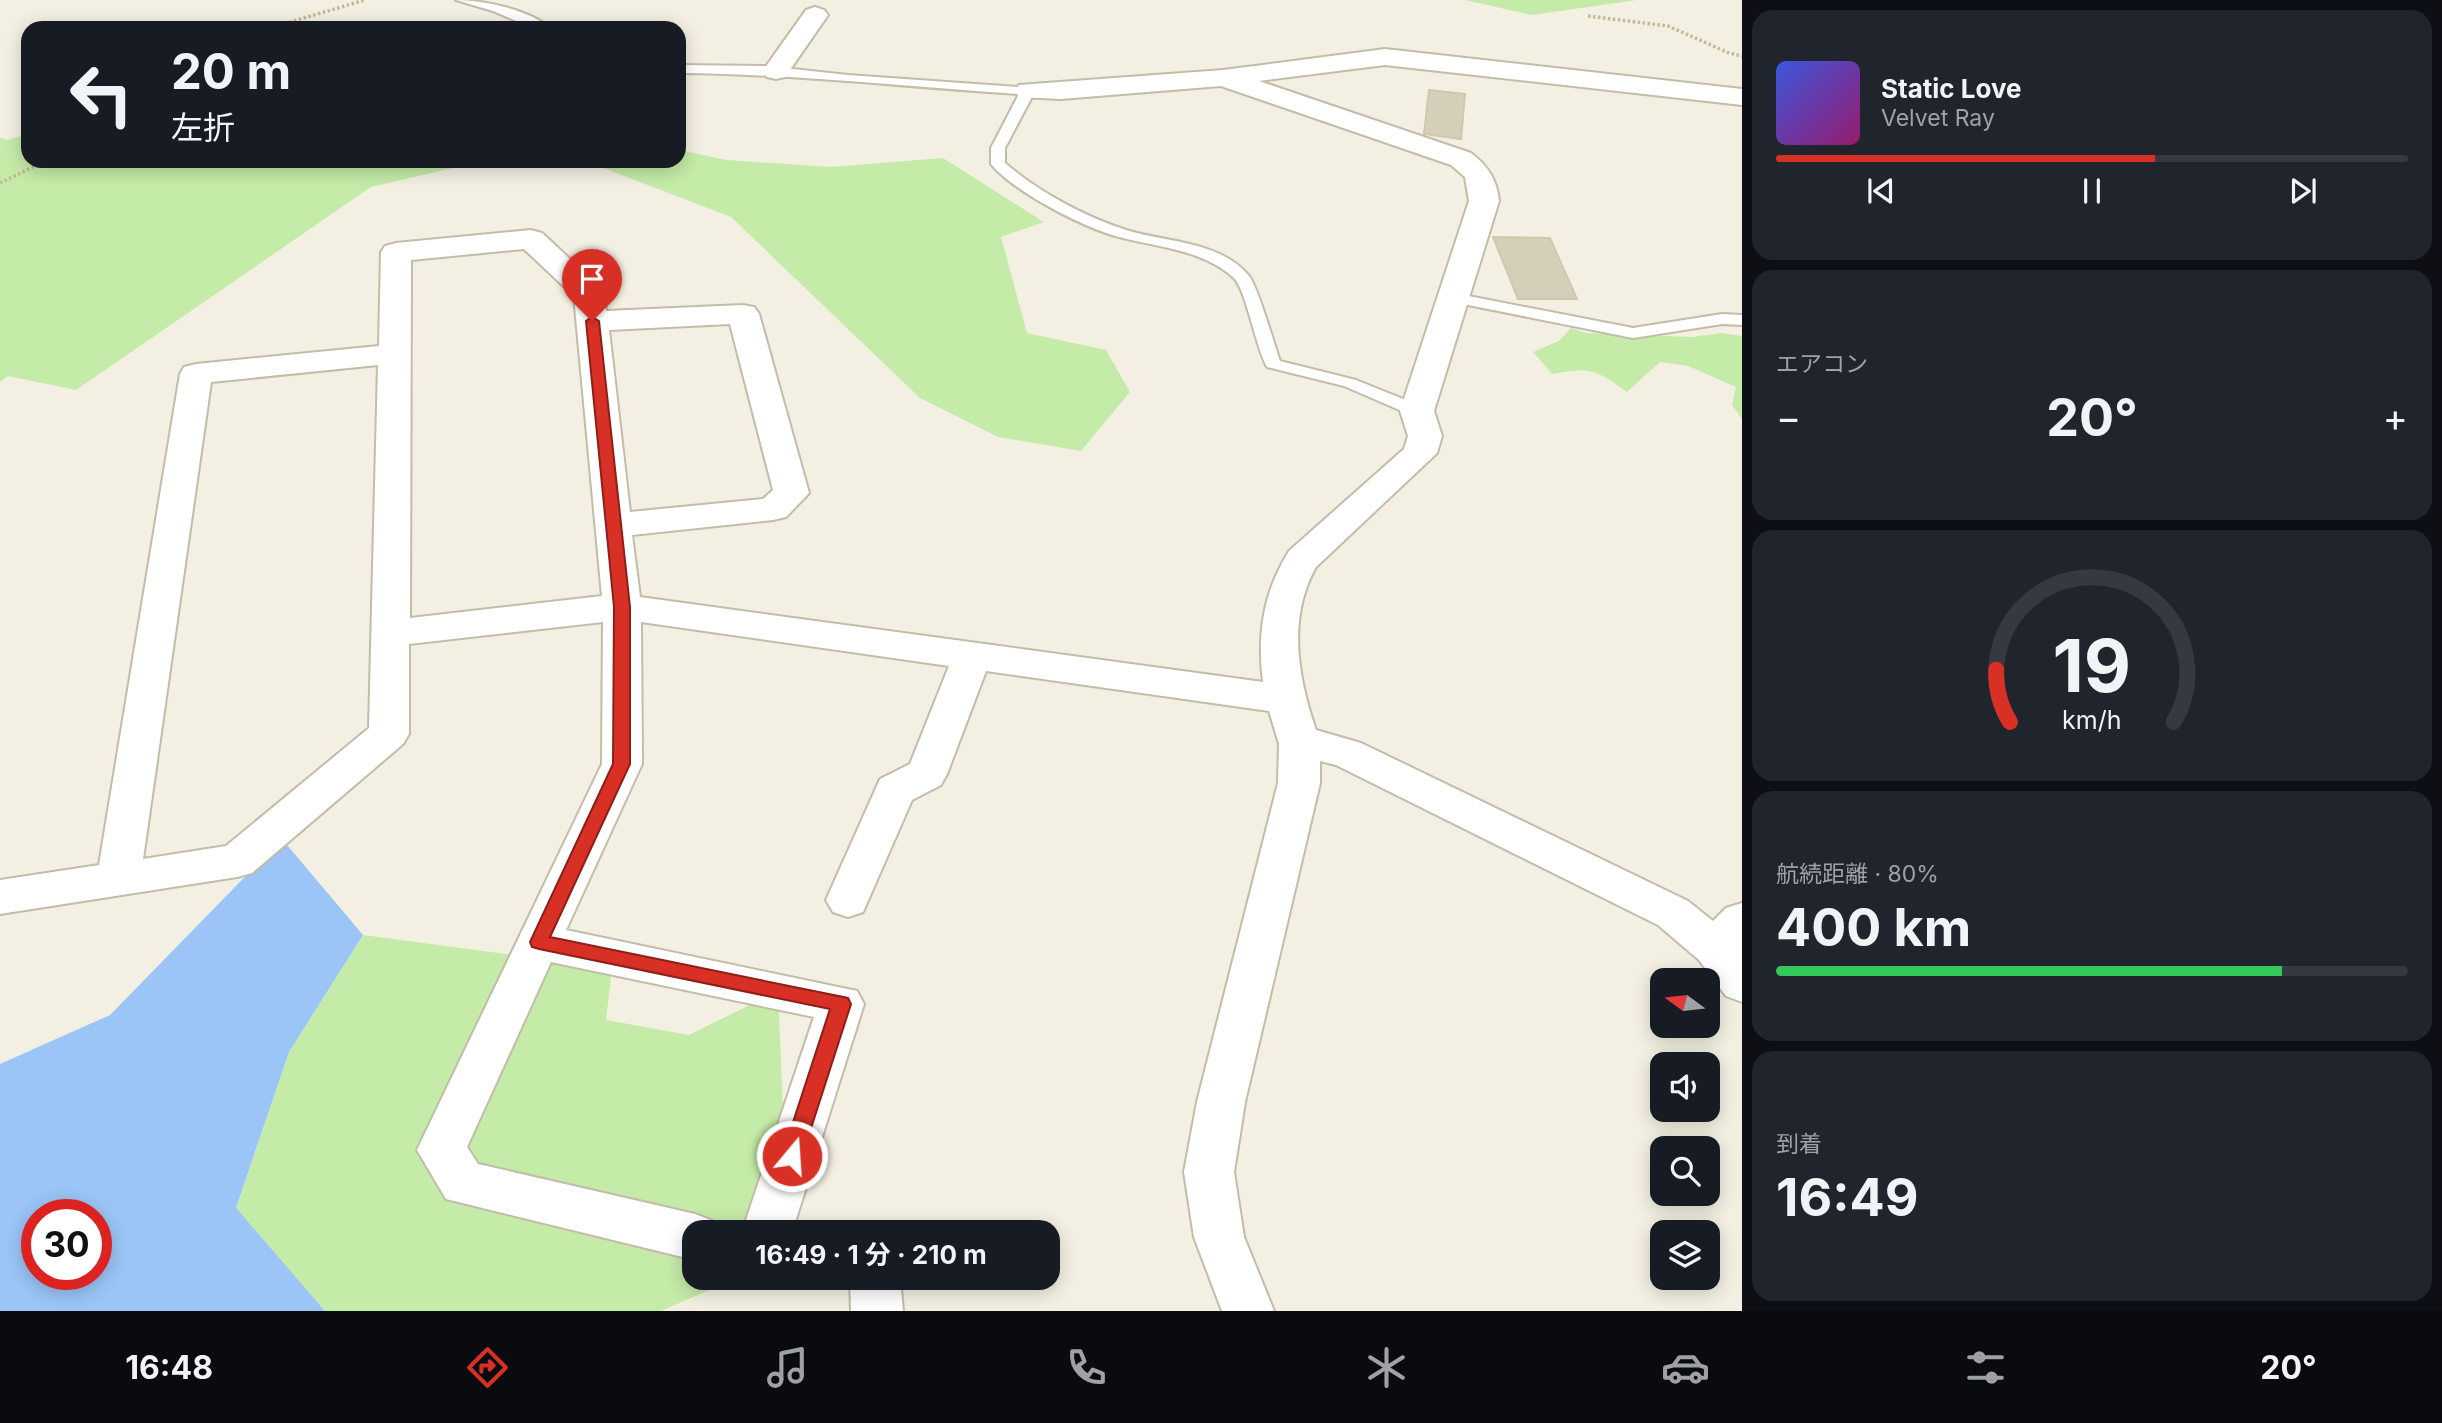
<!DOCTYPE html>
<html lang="ja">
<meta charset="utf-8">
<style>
:root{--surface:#171b24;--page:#20242c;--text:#f1f3f6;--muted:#9ea1a6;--line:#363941;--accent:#d93025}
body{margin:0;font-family:Inter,"Noto Sans JP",sans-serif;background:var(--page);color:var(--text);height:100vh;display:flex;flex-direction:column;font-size:26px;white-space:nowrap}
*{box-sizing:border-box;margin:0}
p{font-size:23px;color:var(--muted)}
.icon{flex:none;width:38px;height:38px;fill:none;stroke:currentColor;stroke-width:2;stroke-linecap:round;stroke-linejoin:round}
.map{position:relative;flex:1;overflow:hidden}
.details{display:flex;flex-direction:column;gap:10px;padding:10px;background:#0d0f14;width:700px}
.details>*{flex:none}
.top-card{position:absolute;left:21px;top:21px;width:665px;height:147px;border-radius:21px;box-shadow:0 4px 18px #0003;background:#171b24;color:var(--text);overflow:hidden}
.needle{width:46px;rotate:285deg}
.tools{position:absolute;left:1650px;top:968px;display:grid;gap:14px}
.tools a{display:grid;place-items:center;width:70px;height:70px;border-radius:14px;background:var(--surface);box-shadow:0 4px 18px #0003;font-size:35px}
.speed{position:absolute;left:21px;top:1199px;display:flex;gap:14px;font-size:35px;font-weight:700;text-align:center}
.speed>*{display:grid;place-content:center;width:91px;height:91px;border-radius:50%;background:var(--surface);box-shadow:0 4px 18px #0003;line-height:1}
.speed .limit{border:10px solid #d22;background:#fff;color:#111}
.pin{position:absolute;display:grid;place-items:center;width:60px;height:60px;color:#fff;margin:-72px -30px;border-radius:50% 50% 50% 0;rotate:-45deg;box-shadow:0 0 7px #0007}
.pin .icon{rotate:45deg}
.me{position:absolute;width:77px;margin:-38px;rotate:18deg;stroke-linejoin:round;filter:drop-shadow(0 0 5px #0008)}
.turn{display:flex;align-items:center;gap:24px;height:147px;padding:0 35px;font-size:32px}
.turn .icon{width:91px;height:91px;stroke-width:2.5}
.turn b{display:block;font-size:49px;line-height:60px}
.big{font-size:52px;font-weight:700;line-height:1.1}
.details .card{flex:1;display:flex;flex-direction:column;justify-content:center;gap:10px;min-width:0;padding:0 24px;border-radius:21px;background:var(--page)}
.details .dial{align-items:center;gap:0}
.dial svg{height:182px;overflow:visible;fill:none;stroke:var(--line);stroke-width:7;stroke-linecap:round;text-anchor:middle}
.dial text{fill:var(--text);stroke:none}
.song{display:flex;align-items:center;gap:21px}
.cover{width:84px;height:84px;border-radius:10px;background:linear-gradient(135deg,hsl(230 70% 55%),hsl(320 70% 35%))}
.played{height:7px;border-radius:4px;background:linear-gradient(90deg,var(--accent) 60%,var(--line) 60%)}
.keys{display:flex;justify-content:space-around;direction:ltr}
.heat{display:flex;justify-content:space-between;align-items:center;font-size:38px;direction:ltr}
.charge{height:10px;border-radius:5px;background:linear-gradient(90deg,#34c759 80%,var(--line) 0)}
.trip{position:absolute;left:682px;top:1220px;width:378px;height:70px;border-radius:21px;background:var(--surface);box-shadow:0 4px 18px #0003;font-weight:700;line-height:70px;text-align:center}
.menu{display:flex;height:112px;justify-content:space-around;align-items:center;background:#090b0e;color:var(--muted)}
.menu .icon{width:49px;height:49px}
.menu .selected{color:var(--accent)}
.menu b{font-size:32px;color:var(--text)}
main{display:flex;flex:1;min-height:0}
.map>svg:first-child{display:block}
.green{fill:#c5eba8}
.water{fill:#9ac5f6;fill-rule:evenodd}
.building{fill:#d5ceb8;stroke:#d1c7ab;stroke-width:2}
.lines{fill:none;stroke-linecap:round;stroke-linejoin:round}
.lane-casing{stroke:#c2bca8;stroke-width:4}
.street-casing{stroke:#c2bca8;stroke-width:4}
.path{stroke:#c2b895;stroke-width:3.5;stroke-dasharray:2.5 2.5;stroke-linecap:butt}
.lane{fill:#fff;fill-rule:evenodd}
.street{fill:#fff;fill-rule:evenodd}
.route{fill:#d93025;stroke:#8d1f18;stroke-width:2}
</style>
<main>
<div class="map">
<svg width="1742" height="1311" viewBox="0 0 1742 1311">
<rect width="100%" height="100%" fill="#f3f0e3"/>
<path class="green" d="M1465,0h172l-105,15z
M28,134v27h651v-11l48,10 104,7 112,-9 101,64 -43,15 26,96 79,17 24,42 -49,59 -83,-14 -78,-39 -189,-181 -133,-51 -120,-4 -107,25 -295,203 -68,-14 -8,6v-245l7,3z
M1571,328l14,5 107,4 29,-4 21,3v83l-10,-14 4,-18 -48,-21 -28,-4 -33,30c-32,-23 -35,-25 -75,-18l-19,-22 26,-11z
M363,935l249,33 -6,52 83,15 89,-44 10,241h-93v46h42l-76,33h-336l-89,-102 53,-157z"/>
<path class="water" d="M282,839l81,96 -74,117 -53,156 89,103h-325v-247l110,-49zM37,1214h59v60h-59z"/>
<path class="building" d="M1429,90l36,4 -4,45 -37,-5z
M1493,237l57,1 27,61h-59z"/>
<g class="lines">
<g class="lane-casing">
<path id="lane" d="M456,0c27,0 74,10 94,28h-17l-40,-17z
M679,65l86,1 83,9 185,13 2,3 -30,57v15c34,29 78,53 121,67 38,12 95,11 123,46 9,11 25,68 31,85l76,19 67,27 2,4 -2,4h-12l-67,-29 -77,-19c-11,-19 -21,-77 -33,-89 -30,-28 -77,-31 -115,-41 -35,-9 -105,-45 -128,-73v-16l28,-54c-113,-7 -226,-20 -340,-21z
M1453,293l180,35 89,-14 20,1v10l-20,-1 -89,14 -185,-37 -3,-3 3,-3z"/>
</g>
<g class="street-casing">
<path id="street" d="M815,7l9,3 4,5 -43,62 -9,2 -9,-2 -4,-6 4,-6 39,-55z
M1385,49l357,40v16l-357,-40 -126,16 212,72c17,13 26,27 28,48l-65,210 8,25 -5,17 -121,114c-29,51 -18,111 0,163l45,13 327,158 25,20 13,-13 16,-5v99l-16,-6 -27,-36 -41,-35 -322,-160 -16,-4v22l-75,319 -11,70 10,65 30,74h-52l-28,-74 -10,-65 13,-70 81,-319 1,-39 -10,-33 -283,-40 -39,103 -6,11 -29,15 -49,112 -15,5 -15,-5 -7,-12 54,-121 30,-15 39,-98 -308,-44 1,142 -76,166 291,61 7,13 -72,228h-50l72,-215 -263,-55 -84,185 11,17 217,50 18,7 5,11h-23v28l-249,-61 -29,-49 185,-386 1,-142 -194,22v90l-6,10 -151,129 -15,4 -237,37v-34l99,-15 81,-491 4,-7 12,-3 183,-18 2,-94 4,-6 11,-3 135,-13 11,3 58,54 5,7 1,17 137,-6 11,2 5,7 50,179 -23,24 -13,3 -141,15 8,62 623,85c-6,-48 0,-89 26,-131l115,-102 4,-13 -8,-25 69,-210 -4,-24 -14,-12 -230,-79 -160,13 -42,-2 -4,-6 4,-6 204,-15zM524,249l50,47 28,300 -192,22 1,-358zM730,324l43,166 -10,9 -133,13 -21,-182zM378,365l-9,363 -143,118 -83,13 68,-477z
M850,1278h50l3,33h-52z"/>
</g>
<path class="path" d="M1588,16l80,10 61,27 13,3
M270,28l95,-28
M0,183l45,-22"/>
<use href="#lane" class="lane"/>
<use href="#street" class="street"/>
</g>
<path class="route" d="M592,317l7,4 31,286v157l-80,173 298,61 3,6 -49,152 -3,6 -7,3 -7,-3 -3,-6 48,-147 -291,-60 -7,-2 -2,-5 83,-178 1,-157 -28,-286z"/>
</svg>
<div class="tools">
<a><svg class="needle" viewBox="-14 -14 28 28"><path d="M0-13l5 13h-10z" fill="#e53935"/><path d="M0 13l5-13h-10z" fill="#9ea1a6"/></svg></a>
<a><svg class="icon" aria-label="sound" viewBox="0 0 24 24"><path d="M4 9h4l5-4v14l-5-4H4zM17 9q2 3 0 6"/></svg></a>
<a><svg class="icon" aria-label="search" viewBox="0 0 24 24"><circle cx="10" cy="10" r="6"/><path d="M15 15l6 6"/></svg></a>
<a><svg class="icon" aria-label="layers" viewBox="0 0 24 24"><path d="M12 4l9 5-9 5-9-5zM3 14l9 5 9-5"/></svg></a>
</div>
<div class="speed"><div class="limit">30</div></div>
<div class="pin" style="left:592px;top:321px;background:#d93025"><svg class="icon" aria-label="arrive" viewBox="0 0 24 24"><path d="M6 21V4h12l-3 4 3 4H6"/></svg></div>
<svg class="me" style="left:792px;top:1156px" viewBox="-20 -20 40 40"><circle r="17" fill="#d93025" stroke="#fff" stroke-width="3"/><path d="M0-11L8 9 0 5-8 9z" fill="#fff"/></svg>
<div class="trip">16:49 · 1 分 · 210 m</div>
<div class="top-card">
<div class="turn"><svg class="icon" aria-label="left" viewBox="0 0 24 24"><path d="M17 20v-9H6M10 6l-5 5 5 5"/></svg><div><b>20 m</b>左折</div></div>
</div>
</div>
<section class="details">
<div class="card">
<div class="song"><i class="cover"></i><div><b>Static Love</b><p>Velvet Ray</p></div></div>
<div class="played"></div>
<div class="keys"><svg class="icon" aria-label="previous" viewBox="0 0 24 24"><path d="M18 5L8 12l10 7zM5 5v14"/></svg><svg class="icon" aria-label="pause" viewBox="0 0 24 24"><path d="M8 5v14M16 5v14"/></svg><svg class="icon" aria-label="next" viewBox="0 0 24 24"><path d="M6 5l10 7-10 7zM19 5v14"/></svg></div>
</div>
<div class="card"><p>エアコン</p>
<div class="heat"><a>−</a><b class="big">20°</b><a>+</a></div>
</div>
<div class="card dial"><svg viewBox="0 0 100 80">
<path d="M14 69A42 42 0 1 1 86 69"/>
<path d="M14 69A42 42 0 0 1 8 46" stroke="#d93025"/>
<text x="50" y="56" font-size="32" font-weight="700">19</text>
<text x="50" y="72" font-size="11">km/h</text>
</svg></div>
<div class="card"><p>航続距離 · 80%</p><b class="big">400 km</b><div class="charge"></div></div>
<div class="card"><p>到着</p><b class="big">16:49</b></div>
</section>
</main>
<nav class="menu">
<b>16:48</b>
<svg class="icon selected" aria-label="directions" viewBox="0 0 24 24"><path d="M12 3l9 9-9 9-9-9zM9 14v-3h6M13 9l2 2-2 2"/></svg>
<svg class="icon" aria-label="music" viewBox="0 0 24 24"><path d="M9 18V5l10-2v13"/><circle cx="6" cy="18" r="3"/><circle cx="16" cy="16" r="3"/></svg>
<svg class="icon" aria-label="phone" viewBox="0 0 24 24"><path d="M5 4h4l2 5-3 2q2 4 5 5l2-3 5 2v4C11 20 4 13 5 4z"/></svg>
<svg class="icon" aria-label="climate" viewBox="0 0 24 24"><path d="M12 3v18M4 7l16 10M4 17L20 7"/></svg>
<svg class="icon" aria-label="car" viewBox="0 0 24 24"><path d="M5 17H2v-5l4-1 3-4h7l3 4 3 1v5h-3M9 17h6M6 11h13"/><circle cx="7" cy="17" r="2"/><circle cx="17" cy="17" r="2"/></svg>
<svg class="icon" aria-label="filters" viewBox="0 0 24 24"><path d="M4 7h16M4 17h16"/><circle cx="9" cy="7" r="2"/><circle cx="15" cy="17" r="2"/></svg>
<b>20°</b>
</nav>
